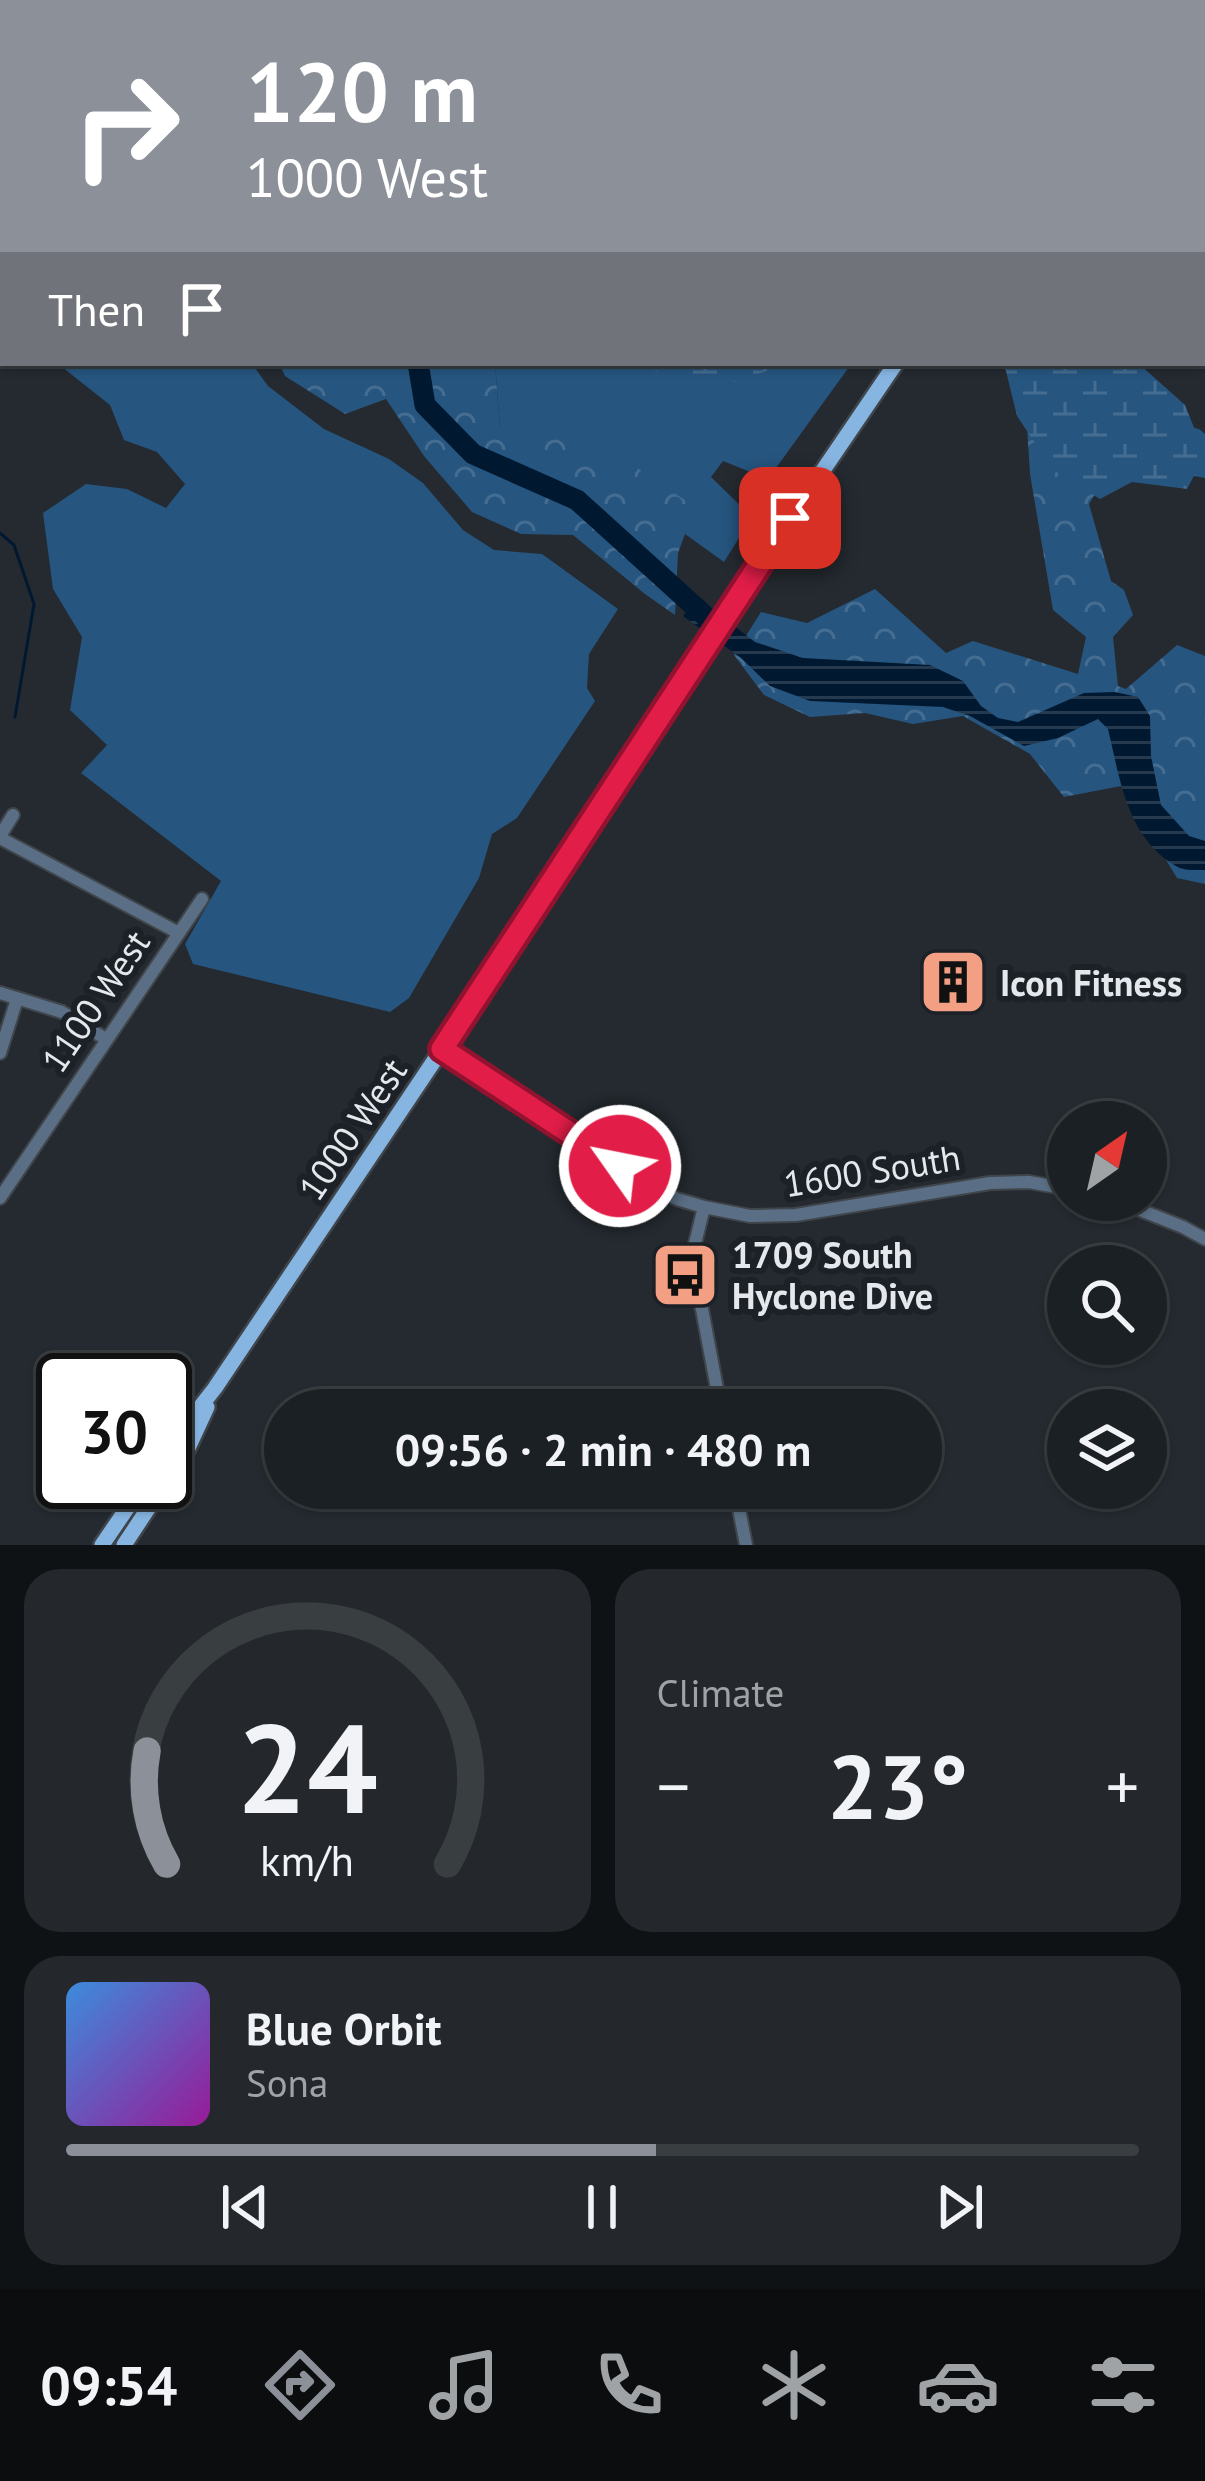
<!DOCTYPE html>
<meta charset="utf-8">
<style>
:root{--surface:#1b2024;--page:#24282c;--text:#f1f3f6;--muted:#a0a3a6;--line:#393e41;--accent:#8c9099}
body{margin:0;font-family:"PT Sans",sans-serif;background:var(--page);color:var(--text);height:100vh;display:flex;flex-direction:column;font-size:45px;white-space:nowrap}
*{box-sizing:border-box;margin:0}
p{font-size:39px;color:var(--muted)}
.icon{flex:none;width:66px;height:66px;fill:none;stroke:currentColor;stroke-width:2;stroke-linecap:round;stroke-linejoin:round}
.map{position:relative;height:1545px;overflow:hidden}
.sheet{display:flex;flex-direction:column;gap:24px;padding:24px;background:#0f1214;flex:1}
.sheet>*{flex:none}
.hud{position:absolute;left:0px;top:0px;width:1206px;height:366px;box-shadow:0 3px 9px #0004,0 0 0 3px var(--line);background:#8c9099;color:#fff;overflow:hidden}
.needle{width:78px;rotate:34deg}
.tools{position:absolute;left:1047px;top:1101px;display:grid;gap:24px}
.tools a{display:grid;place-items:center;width:120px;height:120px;border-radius:50%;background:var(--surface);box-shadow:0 3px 9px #0004,0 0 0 3px var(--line);font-size:60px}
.speed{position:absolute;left:36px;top:1353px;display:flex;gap:24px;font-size:60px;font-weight:700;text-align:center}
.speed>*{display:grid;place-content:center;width:156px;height:156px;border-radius:50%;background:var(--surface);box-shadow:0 3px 9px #0004,0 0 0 3px var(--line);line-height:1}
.speed .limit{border:6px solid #111;border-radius:18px;background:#fff;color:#111}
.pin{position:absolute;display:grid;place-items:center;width:102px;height:102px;color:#fff;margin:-51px;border-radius:24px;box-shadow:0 6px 18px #0006}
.me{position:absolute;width:132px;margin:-66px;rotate:303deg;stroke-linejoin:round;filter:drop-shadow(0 0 9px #0008)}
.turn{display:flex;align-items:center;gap:42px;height:252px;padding:0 48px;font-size:54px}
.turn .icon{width:156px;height:156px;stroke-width:2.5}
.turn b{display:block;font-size:84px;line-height:102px}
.then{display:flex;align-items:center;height:114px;padding:0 48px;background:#0003;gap:24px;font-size:45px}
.big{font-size:90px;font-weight:600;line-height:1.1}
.sheet .card{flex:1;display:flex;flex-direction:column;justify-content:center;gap:18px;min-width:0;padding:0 42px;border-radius:36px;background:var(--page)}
.sheet .dial{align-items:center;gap:0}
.dial svg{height:312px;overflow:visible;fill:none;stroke:var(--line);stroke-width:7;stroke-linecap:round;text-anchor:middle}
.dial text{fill:var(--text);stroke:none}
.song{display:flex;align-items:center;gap:36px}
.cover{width:144px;height:144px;border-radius:18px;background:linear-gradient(135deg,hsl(210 70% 55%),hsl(300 70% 35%))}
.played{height:12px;border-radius:6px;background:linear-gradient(90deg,var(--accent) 55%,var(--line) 55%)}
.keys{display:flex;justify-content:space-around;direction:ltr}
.heat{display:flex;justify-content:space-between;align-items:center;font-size:66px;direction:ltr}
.sheet .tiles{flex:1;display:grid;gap:24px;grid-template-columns:1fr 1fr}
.card:last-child{grid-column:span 2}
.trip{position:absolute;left:264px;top:1389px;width:678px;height:120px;border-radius:60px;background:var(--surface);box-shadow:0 3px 9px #0004,0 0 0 3px var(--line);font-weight:600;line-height:120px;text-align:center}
.tabs{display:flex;height:192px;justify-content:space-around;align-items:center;background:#0b0d0e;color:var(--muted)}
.tabs .icon{width:84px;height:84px}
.tabs .current{color:var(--accent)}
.tabs b{font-size:54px;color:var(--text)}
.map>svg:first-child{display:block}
.green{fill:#26557f}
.forest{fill:url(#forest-crowns)}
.wetland{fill:url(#wetland-marsh)}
.water{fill:url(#water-rules)}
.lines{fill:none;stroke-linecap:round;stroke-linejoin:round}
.stream{stroke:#001931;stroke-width:3}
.river{stroke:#001931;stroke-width:21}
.minor-casing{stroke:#3f454a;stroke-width:16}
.major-casing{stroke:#3f454a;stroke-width:20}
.minor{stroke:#5a6f85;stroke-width:12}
.major{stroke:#87b5e2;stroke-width:15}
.route-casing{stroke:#92132f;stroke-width:30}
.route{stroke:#e11d48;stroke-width:21}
.labels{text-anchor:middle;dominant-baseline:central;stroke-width:12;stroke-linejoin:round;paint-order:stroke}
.poi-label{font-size:36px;font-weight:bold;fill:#e4e8ec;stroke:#1b2126;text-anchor:start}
.street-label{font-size:36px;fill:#e4e8ec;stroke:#1b2126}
</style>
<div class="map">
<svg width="1205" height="1545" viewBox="0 0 1205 1545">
<defs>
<pattern id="forest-crowns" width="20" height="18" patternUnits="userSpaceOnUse" patternTransform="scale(3)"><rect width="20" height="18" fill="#26557f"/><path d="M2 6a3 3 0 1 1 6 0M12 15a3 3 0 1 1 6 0" fill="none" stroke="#456d91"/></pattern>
<pattern id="wetland-marsh" width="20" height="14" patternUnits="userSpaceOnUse" patternTransform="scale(3)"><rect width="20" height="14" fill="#26557f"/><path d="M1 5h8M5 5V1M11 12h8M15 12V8" fill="none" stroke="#456d91"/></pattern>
<pattern id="water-rules" width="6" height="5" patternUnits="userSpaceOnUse" patternTransform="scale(3)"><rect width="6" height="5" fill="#001931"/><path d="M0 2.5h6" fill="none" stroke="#253a4f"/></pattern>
</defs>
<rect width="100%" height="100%" fill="#242a30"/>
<path class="green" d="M443,0h700l-2,3h-697z
M57,363h197l1,5 13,18 56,43 65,30 34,24 40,47 31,20 48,4 76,55 -29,45 -2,34 8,13 -78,117 -25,16 -13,44 -70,120 -19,14 -197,-48 -8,-20 36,-63 -140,-108 26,-28 -37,-35 12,-73 -29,-48 -10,-76 43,-29 41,5 39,19 19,-24 -28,-32 -33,-12 -14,-35z
M495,363h357l-84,116 -45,-18 -12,16 41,40 -28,45 -39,-28 9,-27 -194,-79z"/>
<path class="forest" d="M0,0h443l1,3h-441v198h-3z
M279,363h216l5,65 26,-3 107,40 62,42 -17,46 -3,62 -30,-21 -72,-59 -52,-1 -49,-22 -48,-56 -38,-57 -41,15 -60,-38z
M1023,363l145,59 31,7 6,5v44l-90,-17 -26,43 22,77 13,9 9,25 -20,22 5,49 8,3 51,-44 28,11v228l-28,-6 -56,-92 -57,11 -34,-43 -67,-38 -50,8 -48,-11 -55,4 -46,-22 -30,-40 27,-43 46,11 68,-34 71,64 27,-12 105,33 8,-37 -33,-27 -23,-136z"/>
<path class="wetland" d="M654,363h137l-79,26 -57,-18z
M1004,363h134l47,42 20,50 -18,34 -55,-7 -32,17 -47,-29 -36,-54z"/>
<path class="water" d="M697,597l58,45 48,16 127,7 33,16 18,25 17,12 20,4 66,-29 31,-1 23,5 12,19 1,40 10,49 28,31 16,5v29c-9,0 -21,1 -29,-4 -49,-28 -56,-87 -68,-137l-10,-10 -40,19 -34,8 -54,-30 -27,-9 -133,-6 -40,-15 -29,-28 -58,-42z"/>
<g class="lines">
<path class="stream" d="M945,0l4,3
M0,245l3,1
M0,274l3,-2
M0,533l14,12 20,59 -19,113"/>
<path class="river" d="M345,3v-3
M418,363l7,42 48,49 104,46 137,124"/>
<g class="minor-casing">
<path id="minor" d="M0,836l13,-21
M0,838l177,94
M0,993l62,19 44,27
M442,1049l203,133 32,17 27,8 46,9 46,-1 194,-32 39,-1 39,7
M0,1053l17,-54
M0,1198l202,-299
M1115,1200l68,27 22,12
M704,1207l-12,49 29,154
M735,1488l11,57"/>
</g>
<g class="major-casing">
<path id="major" d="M1177,3l3,-3
M165,1452l50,-64 227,-339 303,-464 151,-222
M102,1545l43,-63
M124,1545l64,-97 19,-41"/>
</g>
<use href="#minor" class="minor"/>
<use href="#major" class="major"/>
</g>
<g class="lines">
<g class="route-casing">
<path id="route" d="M620,1166l-178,-117 348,-531"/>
</g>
<use href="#route" class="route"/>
</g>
<defs>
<g id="building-square" transform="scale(3.45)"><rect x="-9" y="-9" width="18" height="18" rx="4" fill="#f39f84" stroke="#1b2126"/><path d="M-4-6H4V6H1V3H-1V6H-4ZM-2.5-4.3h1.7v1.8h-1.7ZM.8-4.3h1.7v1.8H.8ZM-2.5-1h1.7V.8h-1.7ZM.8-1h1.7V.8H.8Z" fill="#111"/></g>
<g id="bus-square" transform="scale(3.45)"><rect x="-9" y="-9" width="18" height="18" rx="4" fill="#f39f84" stroke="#1b2126"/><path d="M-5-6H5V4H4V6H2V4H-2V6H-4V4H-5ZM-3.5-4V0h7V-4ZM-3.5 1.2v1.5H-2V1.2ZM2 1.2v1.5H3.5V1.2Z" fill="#111"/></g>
</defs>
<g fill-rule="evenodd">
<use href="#building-square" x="953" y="982"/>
<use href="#bus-square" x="685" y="1275"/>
</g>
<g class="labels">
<g class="poi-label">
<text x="1000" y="982">Icon Fitness</text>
<text x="732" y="1254">1709 South<tspan x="732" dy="41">Hyclone Dive</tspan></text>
</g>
<g class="street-label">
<text transform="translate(95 1001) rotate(-56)">1100 West</text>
<text transform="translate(352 1129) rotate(-56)">1000 West</text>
<text transform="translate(872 1170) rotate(-9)">1600 South</text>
</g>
</g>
</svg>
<div class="tools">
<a><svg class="needle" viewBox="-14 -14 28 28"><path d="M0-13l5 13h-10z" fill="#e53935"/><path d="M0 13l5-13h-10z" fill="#a0a3a6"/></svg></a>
<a><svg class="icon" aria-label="search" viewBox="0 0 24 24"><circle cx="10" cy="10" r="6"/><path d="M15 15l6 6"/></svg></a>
<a><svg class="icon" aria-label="layers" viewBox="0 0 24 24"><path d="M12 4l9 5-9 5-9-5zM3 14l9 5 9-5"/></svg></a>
</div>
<div class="speed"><div class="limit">30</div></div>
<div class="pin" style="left:790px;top:518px;background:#d93025"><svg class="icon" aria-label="arrive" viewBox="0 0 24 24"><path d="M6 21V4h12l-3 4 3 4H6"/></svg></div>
<svg class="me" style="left:620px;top:1166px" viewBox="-20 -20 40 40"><circle r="17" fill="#e11d48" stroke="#fff" stroke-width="3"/><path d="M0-11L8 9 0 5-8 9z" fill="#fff"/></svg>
<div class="trip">09:56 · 2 min · 480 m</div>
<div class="hud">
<div class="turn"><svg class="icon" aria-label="right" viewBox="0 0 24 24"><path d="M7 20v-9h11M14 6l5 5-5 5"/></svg><div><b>120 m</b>1000 West</div></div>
<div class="then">Then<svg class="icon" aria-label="arrive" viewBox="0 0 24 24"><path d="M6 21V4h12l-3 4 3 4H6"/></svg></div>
</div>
</div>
<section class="sheet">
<div class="tiles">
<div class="card dial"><svg viewBox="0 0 100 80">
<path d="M14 69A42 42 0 1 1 86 69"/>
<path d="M14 69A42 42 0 0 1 9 40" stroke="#8c9099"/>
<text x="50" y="56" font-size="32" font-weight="700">24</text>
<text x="50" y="72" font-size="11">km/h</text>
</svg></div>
<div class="card"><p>Climate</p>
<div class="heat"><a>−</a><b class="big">23°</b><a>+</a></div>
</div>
<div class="card">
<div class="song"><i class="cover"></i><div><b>Blue Orbit</b><p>Sona</p></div></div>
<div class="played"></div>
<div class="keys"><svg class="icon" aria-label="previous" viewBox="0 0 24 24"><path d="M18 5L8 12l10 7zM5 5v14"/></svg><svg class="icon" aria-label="pause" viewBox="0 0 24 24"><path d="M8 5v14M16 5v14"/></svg><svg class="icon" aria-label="next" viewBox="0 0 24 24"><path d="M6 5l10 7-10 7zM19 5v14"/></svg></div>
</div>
</div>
</section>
<nav class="tabs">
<b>09:54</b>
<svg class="icon current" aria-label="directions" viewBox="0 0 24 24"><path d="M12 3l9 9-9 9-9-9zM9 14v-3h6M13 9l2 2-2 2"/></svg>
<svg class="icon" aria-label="music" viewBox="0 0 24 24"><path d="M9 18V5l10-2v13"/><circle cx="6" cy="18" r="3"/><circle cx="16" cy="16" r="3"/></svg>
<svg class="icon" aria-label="phone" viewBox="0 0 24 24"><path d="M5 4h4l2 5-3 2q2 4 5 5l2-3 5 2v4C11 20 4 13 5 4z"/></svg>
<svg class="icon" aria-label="climate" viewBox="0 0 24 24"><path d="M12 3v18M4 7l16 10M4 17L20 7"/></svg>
<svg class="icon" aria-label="car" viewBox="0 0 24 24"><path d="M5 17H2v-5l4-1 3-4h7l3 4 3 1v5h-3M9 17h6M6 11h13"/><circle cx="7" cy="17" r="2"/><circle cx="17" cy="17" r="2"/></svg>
<svg class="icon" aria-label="filters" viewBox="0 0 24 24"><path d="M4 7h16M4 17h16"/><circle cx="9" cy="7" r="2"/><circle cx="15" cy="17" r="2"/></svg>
</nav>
